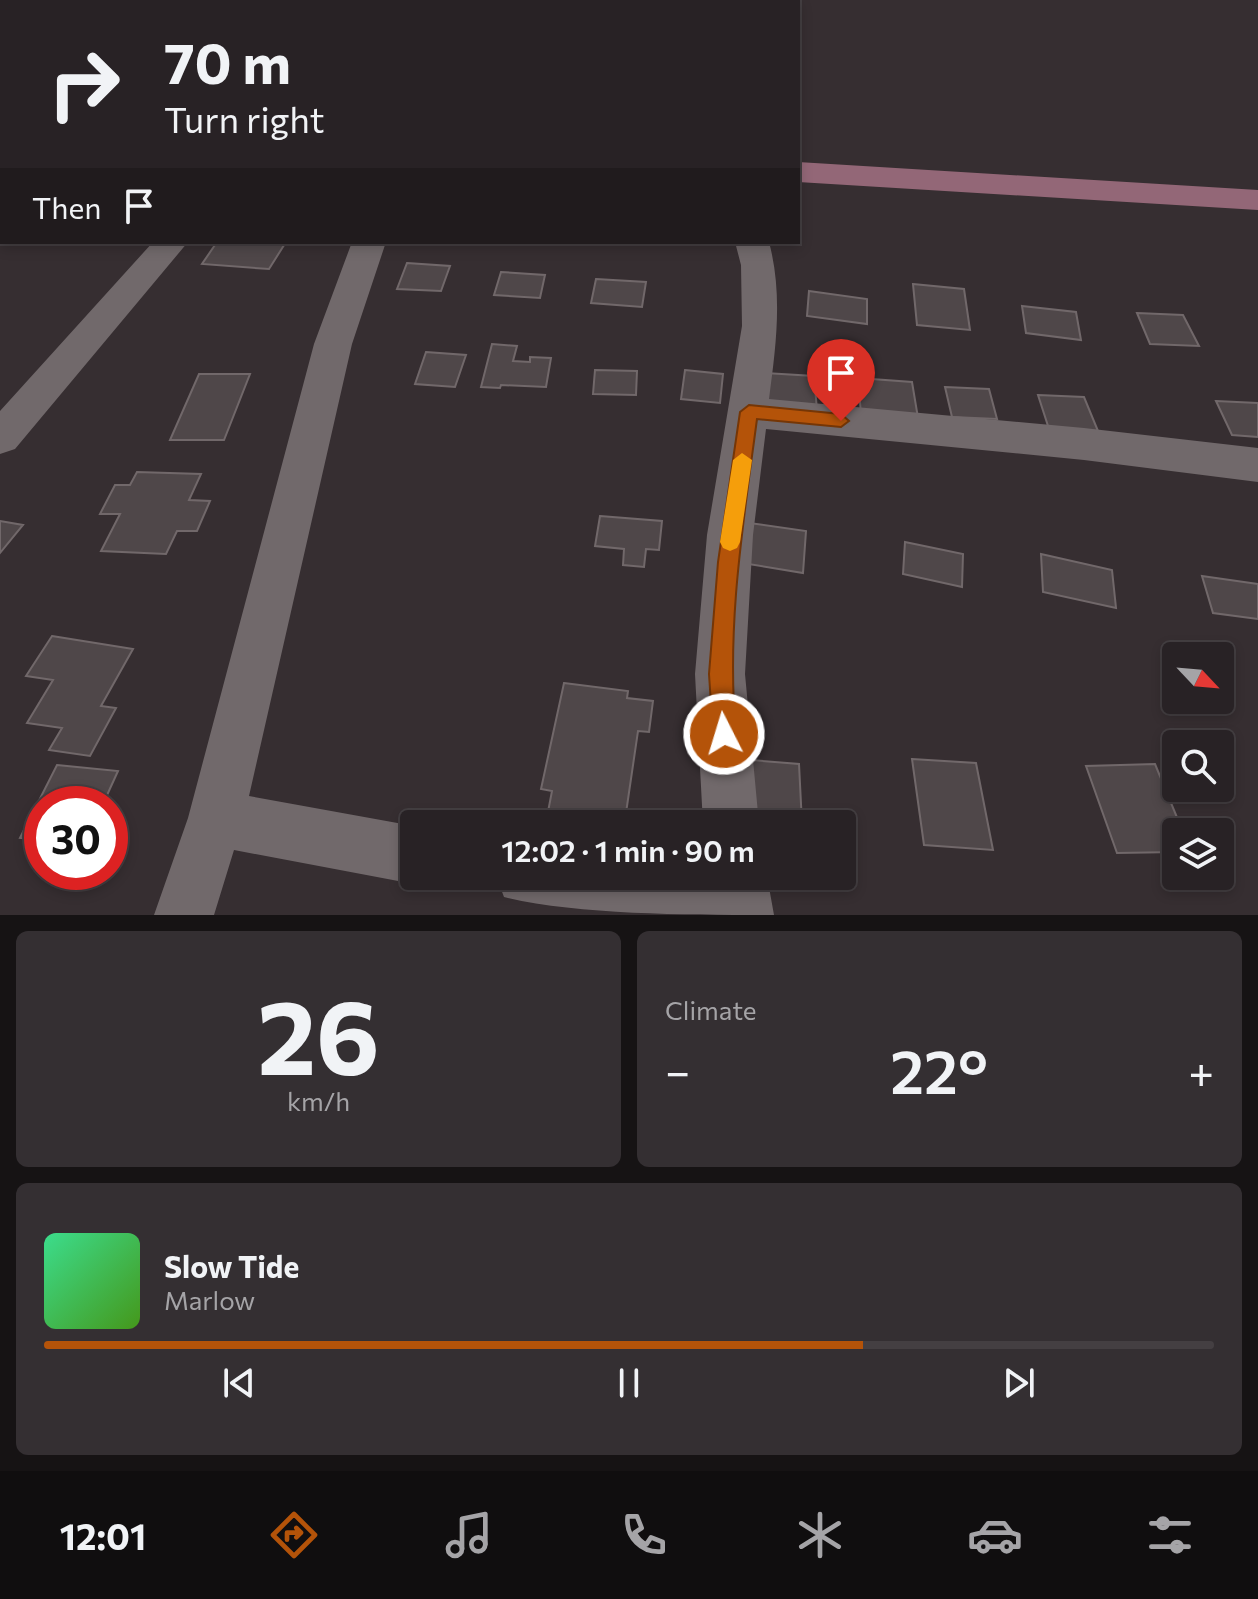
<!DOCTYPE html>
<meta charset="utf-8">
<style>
:root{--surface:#282225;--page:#342f32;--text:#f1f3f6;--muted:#a5a4a7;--line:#443f42;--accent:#b45309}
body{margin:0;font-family:Commissioner,sans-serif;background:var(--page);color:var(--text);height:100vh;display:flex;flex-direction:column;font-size:30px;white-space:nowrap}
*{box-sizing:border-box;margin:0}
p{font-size:26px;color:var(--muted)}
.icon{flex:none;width:44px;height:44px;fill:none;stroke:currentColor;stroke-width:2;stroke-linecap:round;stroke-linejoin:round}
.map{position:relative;height:915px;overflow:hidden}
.details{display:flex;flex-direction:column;gap:16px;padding:16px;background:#161314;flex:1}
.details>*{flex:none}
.guide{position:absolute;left:0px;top:0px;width:800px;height:244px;box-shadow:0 4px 12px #0003,0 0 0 2px var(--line);background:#282225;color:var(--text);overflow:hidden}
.needle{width:52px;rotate:116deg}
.fabs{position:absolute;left:1162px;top:642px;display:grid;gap:16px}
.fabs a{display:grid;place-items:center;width:72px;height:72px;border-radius:8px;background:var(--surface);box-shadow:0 4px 12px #0003,0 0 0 2px var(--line);font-size:40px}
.speed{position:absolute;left:24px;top:786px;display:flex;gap:16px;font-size:40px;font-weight:700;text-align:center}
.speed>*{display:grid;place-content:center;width:104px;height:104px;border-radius:50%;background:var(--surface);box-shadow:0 4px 12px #0003,0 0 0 2px var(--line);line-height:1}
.speed .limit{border:12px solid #d22;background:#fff;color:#111}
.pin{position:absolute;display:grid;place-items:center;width:68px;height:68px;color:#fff;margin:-82px -34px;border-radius:50% 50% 50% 0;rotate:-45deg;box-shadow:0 0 8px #0007}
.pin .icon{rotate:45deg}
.me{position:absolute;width:88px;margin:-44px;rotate:355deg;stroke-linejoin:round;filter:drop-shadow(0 0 6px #0008)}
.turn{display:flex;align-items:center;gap:28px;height:168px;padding:0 32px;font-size:36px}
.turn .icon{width:104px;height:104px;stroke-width:2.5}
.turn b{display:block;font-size:56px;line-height:68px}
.then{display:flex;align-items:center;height:76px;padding:0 32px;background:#0003;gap:16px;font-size:30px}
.big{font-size:60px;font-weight:600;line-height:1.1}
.details .tile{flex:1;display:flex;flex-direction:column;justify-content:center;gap:12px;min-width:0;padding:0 28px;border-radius:12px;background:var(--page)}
.details .dial{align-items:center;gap:0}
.dial b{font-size:104px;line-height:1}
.song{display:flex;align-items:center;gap:24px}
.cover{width:96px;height:96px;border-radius:12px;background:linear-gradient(135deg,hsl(150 70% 55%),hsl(100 70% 35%))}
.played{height:8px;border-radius:4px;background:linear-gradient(90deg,var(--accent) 70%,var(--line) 70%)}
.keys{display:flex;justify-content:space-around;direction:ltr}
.heat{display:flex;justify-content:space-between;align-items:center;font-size:44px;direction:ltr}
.details .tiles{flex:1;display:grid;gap:16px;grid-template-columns:1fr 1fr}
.tile:last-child{grid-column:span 2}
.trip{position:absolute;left:400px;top:810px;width:456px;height:80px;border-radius:8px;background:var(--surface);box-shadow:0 4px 12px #0003,0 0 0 2px var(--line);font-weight:600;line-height:80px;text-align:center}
.dock{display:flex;height:128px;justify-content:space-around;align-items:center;background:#100e0f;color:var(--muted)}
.dock .icon{width:56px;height:56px}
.dock .active{color:var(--accent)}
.dock b{font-size:36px;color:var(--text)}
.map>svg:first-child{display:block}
.building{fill:#4f4749;stroke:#71686a;stroke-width:2}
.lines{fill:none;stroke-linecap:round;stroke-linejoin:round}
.minor{fill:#71696b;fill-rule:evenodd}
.secondary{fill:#936777;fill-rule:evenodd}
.route{fill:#b45309;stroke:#753606;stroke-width:2}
.slow{fill:#f59e0b}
</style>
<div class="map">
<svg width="1258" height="915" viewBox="0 0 1258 915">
<rect width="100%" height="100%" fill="#362e31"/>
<path class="building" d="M217,242h69l-17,27 -67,-5z
M407,263l43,3 -9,25 -44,-2z
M501,272l44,3 -5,23 -46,-3z
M596,279l50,3 -4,25 -51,-4z
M913,284l51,5 6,41 -53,-5z
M809,291l58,8v25l-60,-8z
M1022,306l54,6 5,28 -55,-7z
M1137,313l46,2 16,31 -49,-2z
M492,344l25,2 -4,15 17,1v-5l21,1 -5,29 -45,-2 -1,3 -19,-1z
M426,352l40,3 -11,32 -40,-3z
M595,370l42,1 -1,24 -43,-1z
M685,370l38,4 -3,29 -39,-4z
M765,373l49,3 3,34 -51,-3z
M199,374h51l-26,66h-54z
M858,378l54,4 6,36 -57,-4z
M945,387l44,2 8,30 -45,-2z
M1038,395l46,2 14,34 -49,-2z
M1216,401l42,2v34l-26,-2z
M137,472l64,2 -12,26 21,1 -13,30h-20l-11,23 -65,-3 19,-37h-20l15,-29h15z
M600,516l62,5 -3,29 -13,-1 -2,18 -21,-2 1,-16 -29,-3z
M0,521l23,4 -23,28z
M742,522l64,9 -3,42 -67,-11z
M905,542l58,12 -1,33 -59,-13z
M1041,554l71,16 4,38 -73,-16z
M1202,576l56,8v35l-45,-6z
M52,636l81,13 -32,57 15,2 -26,48 -41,-6 13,-22 -35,-5 26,-43 -27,-4z
M564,683l64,8 -1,7 26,3 -4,31 -11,-1 -12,82 -19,-3 -3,14 -57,-7 5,-26 -11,-2z
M739,759l60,5 3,60h-63z
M912,759l64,4 17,87 -69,-5z
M1155,764l28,68h-7v20l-59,1 -31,-87z
M57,765l61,6 -15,33h-61v36l-22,-2z"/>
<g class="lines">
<path class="minor" d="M240,0h28l-29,2z
M153,242h35l-173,207 -15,5v-43z
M352,242h34l-34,102 -103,452 165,30v50h19l-19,8 -180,-34 -20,65h-60l34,-97 126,-474z
M735,242h34c14,52 7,104 0,157l315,29 174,20v34l-174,-22 -318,-31 -13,106 -8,139 14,150h-56l-8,-150 12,-139 35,-209 -1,-61z
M496,876h187l26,5v-5h58l7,39c-80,0 -197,0 -270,-18z"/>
<path class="secondary" d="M0,117h2v18h-2z
M798,162l460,28v20l-460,-28z"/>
</g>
<path class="route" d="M749,405l92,9 8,7 -8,6 -84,-8c-14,106 -31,208 -21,315l-3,8 -9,3 -8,-3 -3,-8 -4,-60 9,-112 22,-150z"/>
<path class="slow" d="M742,453l10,7 -12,82 -3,6 -7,3 -7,-3 -3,-6 13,-82z"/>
</svg>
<div class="fabs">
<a><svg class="needle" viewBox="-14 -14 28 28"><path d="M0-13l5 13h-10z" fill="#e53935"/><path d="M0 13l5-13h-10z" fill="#a5a4a7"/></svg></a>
<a><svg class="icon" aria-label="search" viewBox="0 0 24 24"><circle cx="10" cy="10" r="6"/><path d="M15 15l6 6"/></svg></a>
<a><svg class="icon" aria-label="layers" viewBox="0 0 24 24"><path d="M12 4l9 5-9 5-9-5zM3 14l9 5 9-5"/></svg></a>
</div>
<div class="speed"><div class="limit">30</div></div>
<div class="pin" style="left:841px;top:421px;background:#d93025"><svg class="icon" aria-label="arrive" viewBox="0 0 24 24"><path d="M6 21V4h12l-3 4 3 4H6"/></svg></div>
<svg class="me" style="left:724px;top:734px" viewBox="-20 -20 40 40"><circle r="17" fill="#b45309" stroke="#fff" stroke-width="3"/><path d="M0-11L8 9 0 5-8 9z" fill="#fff"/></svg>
<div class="trip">12:02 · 1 min · 90 m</div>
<div class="guide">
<div class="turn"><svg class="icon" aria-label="right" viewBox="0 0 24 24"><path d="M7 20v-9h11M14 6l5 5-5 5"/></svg><div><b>70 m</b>Turn right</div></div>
<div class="then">Then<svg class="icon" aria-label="arrive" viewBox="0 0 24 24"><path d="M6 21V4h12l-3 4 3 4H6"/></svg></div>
</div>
</div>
<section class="details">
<div class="tiles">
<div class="tile dial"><b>26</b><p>km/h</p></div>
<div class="tile"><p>Climate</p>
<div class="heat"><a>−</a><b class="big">22°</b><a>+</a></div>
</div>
<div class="tile">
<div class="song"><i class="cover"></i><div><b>Slow Tide</b><p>Marlow</p></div></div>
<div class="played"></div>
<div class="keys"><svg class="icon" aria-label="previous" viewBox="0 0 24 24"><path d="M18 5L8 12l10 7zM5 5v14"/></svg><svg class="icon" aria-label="pause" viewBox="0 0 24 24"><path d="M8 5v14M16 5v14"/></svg><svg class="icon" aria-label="next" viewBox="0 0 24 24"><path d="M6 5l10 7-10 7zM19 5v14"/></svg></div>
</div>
</div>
</section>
<nav class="dock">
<b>12:01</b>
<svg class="icon active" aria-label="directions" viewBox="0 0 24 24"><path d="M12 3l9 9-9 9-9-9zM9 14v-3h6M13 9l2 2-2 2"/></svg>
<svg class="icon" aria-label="music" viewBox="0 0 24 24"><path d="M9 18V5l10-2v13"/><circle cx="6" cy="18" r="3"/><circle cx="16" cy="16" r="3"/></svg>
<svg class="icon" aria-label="phone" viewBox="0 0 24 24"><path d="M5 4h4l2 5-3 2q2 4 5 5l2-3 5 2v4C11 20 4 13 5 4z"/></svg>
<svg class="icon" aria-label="climate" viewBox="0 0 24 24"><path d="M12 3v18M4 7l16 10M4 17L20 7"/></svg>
<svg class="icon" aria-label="car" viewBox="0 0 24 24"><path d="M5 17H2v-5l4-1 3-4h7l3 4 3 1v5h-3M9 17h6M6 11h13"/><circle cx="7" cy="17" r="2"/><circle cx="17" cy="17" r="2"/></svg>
<svg class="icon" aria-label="filters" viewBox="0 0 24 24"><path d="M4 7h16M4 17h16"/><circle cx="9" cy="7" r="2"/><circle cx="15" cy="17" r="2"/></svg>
</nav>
